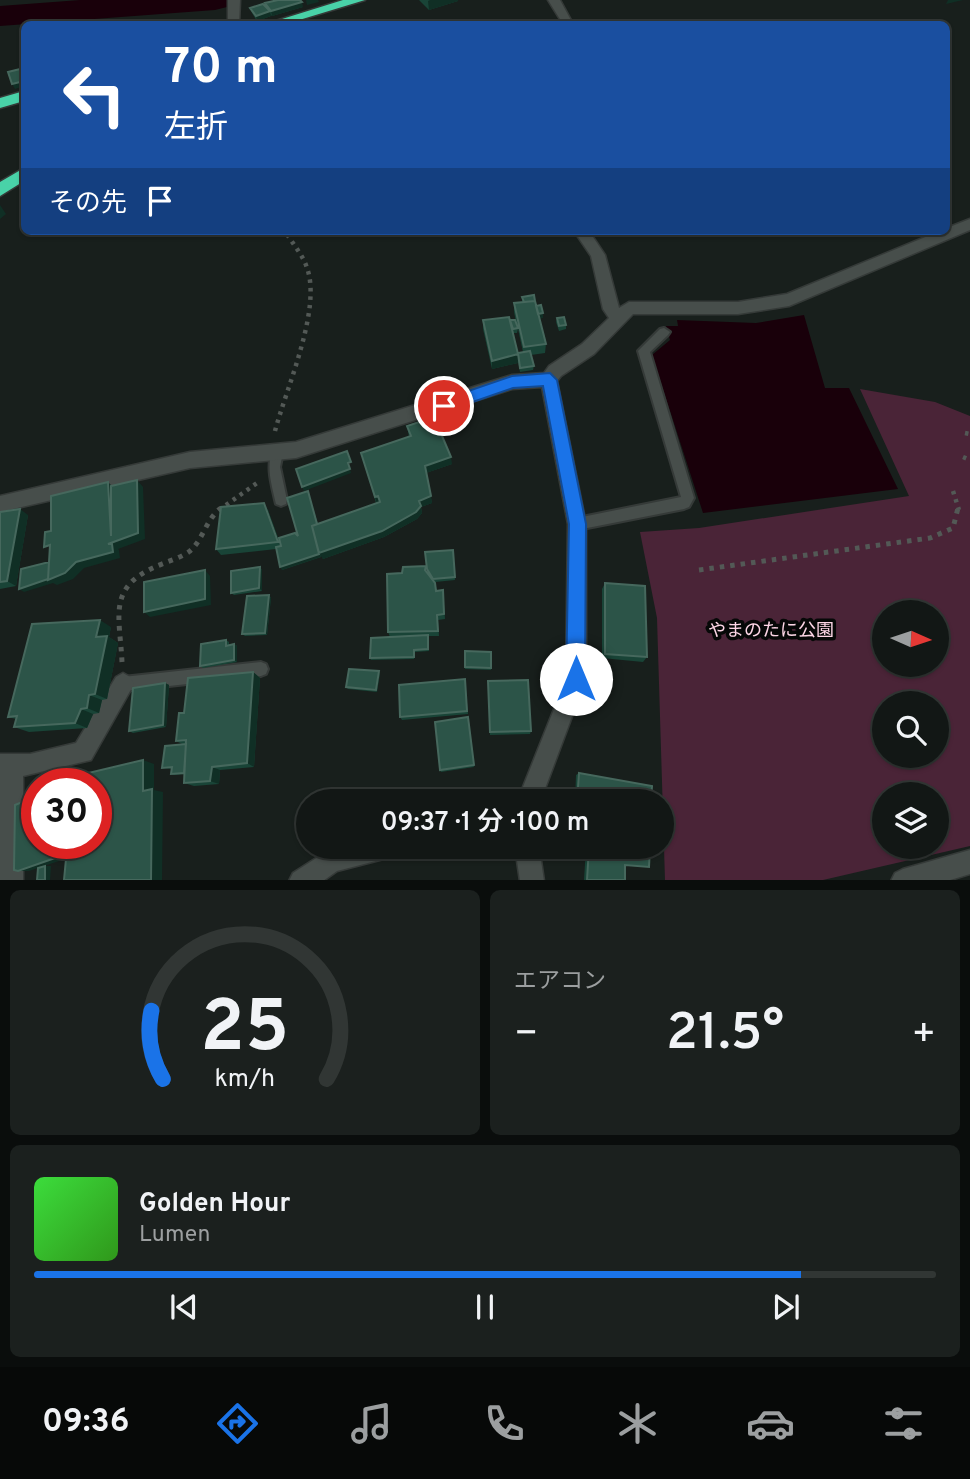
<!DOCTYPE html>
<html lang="ja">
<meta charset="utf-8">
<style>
:root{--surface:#121715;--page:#1b201e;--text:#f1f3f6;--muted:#9c9fa0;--line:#313634;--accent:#1a73e8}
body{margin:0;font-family:Overpass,"Noto Sans JP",sans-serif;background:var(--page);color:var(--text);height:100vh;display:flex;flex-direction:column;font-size:26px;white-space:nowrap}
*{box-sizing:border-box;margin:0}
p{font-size:23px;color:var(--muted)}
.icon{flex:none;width:38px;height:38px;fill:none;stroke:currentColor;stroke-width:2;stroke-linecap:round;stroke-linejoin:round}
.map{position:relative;height:880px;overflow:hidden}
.side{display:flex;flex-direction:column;gap:10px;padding:10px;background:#0a0d0c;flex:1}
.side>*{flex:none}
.hud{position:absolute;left:21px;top:21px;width:929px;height:214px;border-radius:10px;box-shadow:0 2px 5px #0004,0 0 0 2px var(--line);background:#1a4fa0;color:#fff;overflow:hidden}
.needle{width:46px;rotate:93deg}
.tools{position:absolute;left:872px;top:600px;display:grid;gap:14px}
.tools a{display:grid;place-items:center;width:77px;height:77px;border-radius:50%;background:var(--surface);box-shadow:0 2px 5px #0004,0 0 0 2px var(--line);font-size:35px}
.speed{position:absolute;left:21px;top:768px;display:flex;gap:14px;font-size:35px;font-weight:700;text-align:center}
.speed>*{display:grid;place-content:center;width:91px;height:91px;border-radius:50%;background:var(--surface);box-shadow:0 2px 5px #0004,0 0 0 2px var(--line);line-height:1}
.speed .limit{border:10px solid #d22;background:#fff;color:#111}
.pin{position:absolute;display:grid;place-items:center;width:60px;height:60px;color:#fff;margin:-30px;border:4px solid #fff;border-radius:50%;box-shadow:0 2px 7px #0007}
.me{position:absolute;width:77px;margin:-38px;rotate:0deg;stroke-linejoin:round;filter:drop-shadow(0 0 5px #0008)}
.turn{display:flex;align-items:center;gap:24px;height:147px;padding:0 28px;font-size:32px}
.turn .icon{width:91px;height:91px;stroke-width:2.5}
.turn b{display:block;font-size:49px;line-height:60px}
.then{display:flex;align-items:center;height:66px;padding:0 28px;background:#0003;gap:14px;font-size:26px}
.big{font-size:52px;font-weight:600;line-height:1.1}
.side .card{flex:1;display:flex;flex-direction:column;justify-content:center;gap:10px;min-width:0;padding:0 24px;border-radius:10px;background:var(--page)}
.side .dial{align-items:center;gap:0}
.dial svg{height:182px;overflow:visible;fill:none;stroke:var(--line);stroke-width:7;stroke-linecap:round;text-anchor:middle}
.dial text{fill:var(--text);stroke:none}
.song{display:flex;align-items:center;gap:21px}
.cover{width:84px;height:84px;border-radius:10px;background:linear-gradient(135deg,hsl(120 70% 55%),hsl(110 70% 35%))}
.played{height:7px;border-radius:4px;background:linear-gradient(90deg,var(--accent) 85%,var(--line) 85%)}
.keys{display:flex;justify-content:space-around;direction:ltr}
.heat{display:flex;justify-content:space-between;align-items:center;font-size:38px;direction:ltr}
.side .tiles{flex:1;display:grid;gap:10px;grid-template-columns:1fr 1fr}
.card:last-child{grid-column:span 2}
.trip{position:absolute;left:296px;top:789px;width:378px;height:70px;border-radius:35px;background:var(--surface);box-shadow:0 2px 5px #0004,0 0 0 2px var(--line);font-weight:600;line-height:70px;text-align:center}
.dock{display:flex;height:112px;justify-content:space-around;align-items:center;background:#070908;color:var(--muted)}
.dock .icon{width:49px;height:49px}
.dock .current{color:var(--accent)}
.dock b{font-size:32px;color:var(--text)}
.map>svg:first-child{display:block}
.green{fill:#4a2437;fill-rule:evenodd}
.water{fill:#19000a}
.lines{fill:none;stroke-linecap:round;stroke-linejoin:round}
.river{fill:#19000a;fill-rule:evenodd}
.lane-casing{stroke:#353a38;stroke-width:4}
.street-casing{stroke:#353a38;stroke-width:3}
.highway-casing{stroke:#353a38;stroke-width:3}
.path-far1{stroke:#535956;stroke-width:4.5;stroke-dasharray:3.5 5;stroke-linecap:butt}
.path{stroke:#535956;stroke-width:5;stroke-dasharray:4.5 6;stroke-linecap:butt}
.lane{fill:#474e4b;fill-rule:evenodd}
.street{fill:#474e4b;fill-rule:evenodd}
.highway{fill:#49d2a8;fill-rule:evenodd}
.wall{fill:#194437;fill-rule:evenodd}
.shaded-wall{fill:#102f25}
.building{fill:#2c5448;stroke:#46685d;stroke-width:2}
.route{fill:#1a73e8;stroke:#114b97;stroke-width:2}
.labels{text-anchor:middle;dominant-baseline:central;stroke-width:7;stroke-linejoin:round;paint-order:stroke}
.park-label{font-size:18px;fill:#fdd6e6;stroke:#060807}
</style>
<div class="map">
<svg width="970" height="881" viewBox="0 0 970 881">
<rect width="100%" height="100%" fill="#181f1c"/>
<path class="green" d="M860,389l75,13 35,14v430l-147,34h-158l-8,-262 -17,-86 59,-4 210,-32zM884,612h52v53h-52zM884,704h52v52h-52zM884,794h52v53h-52z"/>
<path class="water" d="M804,315l21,73h24l49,101 -195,24 -51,-158 18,-15 -4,-14h12l-1,-6 79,3z"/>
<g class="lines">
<path class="river" d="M80,0h152l-5,7 -12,3 -215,16v-20z"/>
<g class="lane-casing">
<path id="lane" d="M664,328l6,4 -2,3 -18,17 44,146 -5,9 -5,2 -107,21 -5,-2 -2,-4 2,-4 5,-2 104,-21 -43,-146 22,-22z
M277,447l4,1 2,4 -3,15 7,33 -1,4 -5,2 -5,-2 -1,-4c-4,-18 -9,-34 -2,-52z
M261,662l5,2 2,5 -2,5 -5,2 -138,15 -5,-2 -2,-5 2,-5 5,-2z"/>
</g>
<g class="street-casing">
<path id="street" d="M228,0h12l-1,24h-11z
M548,0h12l13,24h-10z
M970,219v11l-181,76 -51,8h-105l-39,40 -33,22 -4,5 29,143v155l-46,123h-23l49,-123 2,-155 -26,-137 -30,2 -216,69 -106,10 -190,44v-16l190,-44 106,-10 216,-67 32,-2 5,-7 33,-22 27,-26 -6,-9 -12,-53 -17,-25h15l16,24 14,53 10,-6h109l49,-8 153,-63h7v-3z
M123,673l7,4 4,7 -43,76 -68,16v105h-23v-127h30l46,-11 40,-66z
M403,847l-4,8 -62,16 -14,10h-34l4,-8 39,-25z
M515,847h24l5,34h-24z
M970,850v24l-23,7h-56l4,-8 8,-4z"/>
</g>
<g class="highway-casing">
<path id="highway" d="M343,0h22l-79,24h-20z
M24,91v10l-24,7v-10z
M24,168v13l-24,15v-14z"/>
</g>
<path class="path-far1" d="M275,431c11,-42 47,-122 32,-163 -4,-13 -15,-25 -22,-37
M965,433l5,1
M963,457l7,3
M953,491l6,19
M219,510l38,-27"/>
<path class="path" d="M699,570l231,-32 23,-10 5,-20
M122,662c-2,-45 -15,-74 33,-95 10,-5 26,-9 35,-16 13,-11 16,-32 31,-43"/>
<use href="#lane" class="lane"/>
<use href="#street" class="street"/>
<use href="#highway" class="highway"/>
</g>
<path class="wall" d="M419,0h39v1l-29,9z
M265,3l38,4 -31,9 -2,-2 1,2 -14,5 -5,-8 -2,-5 16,-1z
M522,297l14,9 7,7v5h-4l7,26 -1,9 -14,2 3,11 -1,4 -13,2 -2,-11v2l-26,6 -9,-40v-9l27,1 7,6 -3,-15v-9l8,-1zM518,329l5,23 -5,1 -5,-20h4z
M557,318l9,7v4l-7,2 -3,-9z
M407,426l45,38 -26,9 6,30 -11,4 1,6 -5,6 -33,18 -61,22 -3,-6 1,4 -39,13 -6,-21 -55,6 -5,-6 52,-39 13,36 17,-10 10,-45 10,33 58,-21 -15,-50 48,-16z
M0,512l28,3 -12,71 -16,3z
M453,550l2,30 -20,2 2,9 6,-1 2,29 -7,1 1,16h-11l1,15 -14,1 -1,7 -43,1 -1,-2 20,-21 -2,-5 39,-60 3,4 -2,-4 -3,-20z
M260,567l2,3v21l-28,4 -3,-2z
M605,583l42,74 -4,5 -41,-4v-69z
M269,595l2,3 -4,37 -22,1 -3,-2z
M111,627l-2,10 9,6 -11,56 -5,1 -3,13 -6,1 -6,14 -58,4 -15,-5 2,-8 -8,-2z
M226,640l3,2v3l5,-1 3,2v16l-34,6 -3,-2z
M465,651l26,1v18l-26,-1z
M253,672l7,6 -6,89 -34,3 -1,14 -25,2 -10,-3v-9l-10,1 -3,-1 1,-5 -10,-1 22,-23 -8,-4 8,-28z
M380,673l-3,19 -29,-3 -2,-2z
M465,679l3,35 -66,6 -2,-3z
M488,681l43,50 -1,3 -40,1z
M165,683l4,2 -3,42 -33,6 -4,-2z
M468,717l6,50 -33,5 -1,-2z
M579,773l72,29h-76l1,-27z
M586,847h64l-1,20 -24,-2v15h-41z"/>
<path class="shaded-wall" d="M306,0h12l1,2 -12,3z
M430,0h28v1l-29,9 -1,-9z
M948,0h15l-17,4z
M302,2l1,5 -31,9 -1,-5z
M270,11l1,5 -14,5 -1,-5z
M24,81v5l-9,3 -3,-5z
M0,205l6,9 -6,5z
M543,313v5l-6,1 1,-5z
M518,354v9l-26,6v-8z
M451,457l1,7 -26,9 -1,-7z
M350,469l1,4 -47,18 -2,-4z
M137,480l6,7 2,52 -27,10 1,1 1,8 -36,10 -11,11 -16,6 -4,-2 -29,9 -5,-3 57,-27 32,-18 3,-8 -3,-54 7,7z
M308,491l12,40 99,-30 12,-5 1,7 -11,4 1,6 -5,6 -33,18 -61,22 -4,-6 2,4 -39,13 -2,-3 39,-13z
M378,496l2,7 -3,1 -2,-7z
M264,503l4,7 14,38 -4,-6z
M20,509l8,6 -12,71 -9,-5z
M260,567l2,3v21l-3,-3z
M205,570l5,6 1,29 -61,12 -6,-5z
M269,595l2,3 -4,37 -2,-2z
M100,620l11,7 -2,10 9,6 -11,56 -12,-5 1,-57z
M234,644l3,2v16l-3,-2z
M379,671l1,2 -3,19 -1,-2z
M253,672l7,6 -6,89 -7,-4z
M165,683l4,2 -3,42 -3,-2z
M89,695l13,5 -3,13 -12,-5z
M81,709l12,5 -6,14 -12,-5z
M143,760l11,4v26l9,2 -1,88h-11l-8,-89z
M212,767l8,3 -1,14 -9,-3z
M58,844h9l1,14 -39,13h-11z
M45,866h6l-1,14h-5z"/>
<path class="building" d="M278,0h22l2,2 -31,9 -6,-8z
M263,4l7,7 -14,5 -6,-8z
M24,68v13l-12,3 -4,-12z
M534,295l1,6 -11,1 -2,-5z
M535,301l11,43 -22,3 -10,-44z
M541,305l2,8 -5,1 -2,-8z
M509,317l9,37 -26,7 -9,-41z
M564,317l2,8 -7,1 -2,-8z
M510,320h5l3,8 -5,1z
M530,351l4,15 -14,2 -2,-15z
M434,417l17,40 -26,9 6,30 -12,5 2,5 -5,6 -34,19 -63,22 -7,-27 68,-24 -2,-6 -3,1 -14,-44 50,-17 -4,-10z
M347,451l4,11 -3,1 2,6 -48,18 -6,-18z
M137,480l1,53 -30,11h4l1,8 -37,10 -11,11 -17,7 2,-35 -6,2 1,-15 6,-1v-35l57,-14 3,54v-50z
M308,491l9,33 -5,2 7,28 -39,13 -4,-20 5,-1 -2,-8 16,-5 3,3 -11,-38z
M264,503l14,39 -62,7 5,-42z
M20,509l-13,72 -7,1v-70z
M453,550l2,27 -22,2 -6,-10 -2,-17z
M49,562l-1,17 -29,10 2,-20z
M426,566l-1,4 10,13 1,8 7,-1 1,24 -7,1 1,16 -50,1 -1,-58 15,-1 1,-6z
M260,567l-1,21 -28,5v-22z
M205,570v29l-61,13v-30z
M605,583l40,3 2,71 -42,-3z
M269,595l-4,38 -23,1 5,-38z
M100,620l-4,17 11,-1 -12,58 -6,1 -2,13 -6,1 -6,14 -61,4 3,-11 -9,1 24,-93z
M428,635v14l-14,1v7l-44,1 1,-20z
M226,640v6l8,-2v16l-34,6 1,-22z
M465,651l26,1v16l-26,-1z
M349,669l30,2 -3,19 -30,-3z
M253,672l-6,91 -35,4 -2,14 -26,2 2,-43 -10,1 3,-28h5l4,-35z
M465,679l2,32 -67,6 -1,-32z
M528,680l3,51 -41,1 -2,-51z
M165,683l-2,42 -34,6 4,-43z
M468,717l6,48 -34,5 -5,-48z
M186,744l-2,29 -13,1 1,-7 -10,1 3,-22z
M143,760v31l9,-2 -1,91h-87l2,-21 13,-3 1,-12h16v-60h-13l1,-10z
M579,773l73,13 -1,16h-74z
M37,796v48h21v13l-40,14 -4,-1 1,-65z
M589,847h61l-1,20 -24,-2v15h-38z
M45,866v14h-8l1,-12z"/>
<path class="route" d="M550,373l7,7 29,144 -1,155 -2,6 -7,3 -7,-3 -3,-6 3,-155 -26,-138 -30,2 -69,24 -7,-6 2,-5 73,-25z"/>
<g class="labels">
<g class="park-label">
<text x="771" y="631">やまのたに公園</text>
</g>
</g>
</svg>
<div class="tools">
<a><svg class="needle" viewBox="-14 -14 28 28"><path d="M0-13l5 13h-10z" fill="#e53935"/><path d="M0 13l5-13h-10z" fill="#9c9fa0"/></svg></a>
<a><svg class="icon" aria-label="search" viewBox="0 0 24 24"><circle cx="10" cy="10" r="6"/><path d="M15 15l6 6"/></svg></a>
<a><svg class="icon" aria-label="layers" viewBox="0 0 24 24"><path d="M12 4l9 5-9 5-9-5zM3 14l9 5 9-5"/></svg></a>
</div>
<div class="speed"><div class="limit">30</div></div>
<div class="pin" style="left:444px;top:406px;background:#d93025"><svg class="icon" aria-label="arrive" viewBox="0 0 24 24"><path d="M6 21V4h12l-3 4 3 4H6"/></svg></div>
<svg class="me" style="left:576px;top:679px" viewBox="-20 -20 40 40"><circle r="19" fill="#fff"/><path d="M0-13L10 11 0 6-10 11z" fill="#1a73e8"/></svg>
<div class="trip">09:37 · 1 分 · 100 m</div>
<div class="hud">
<div class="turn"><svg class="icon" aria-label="left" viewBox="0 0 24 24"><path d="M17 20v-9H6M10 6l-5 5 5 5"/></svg><div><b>70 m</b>左折</div></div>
<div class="then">その先<svg class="icon" aria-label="arrive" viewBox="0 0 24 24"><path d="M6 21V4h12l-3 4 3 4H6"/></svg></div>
</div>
</div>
<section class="side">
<div class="tiles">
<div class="card dial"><svg viewBox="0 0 100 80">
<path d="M14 69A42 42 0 1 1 86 69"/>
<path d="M14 69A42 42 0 0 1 9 39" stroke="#1a73e8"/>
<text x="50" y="56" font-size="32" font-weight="700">25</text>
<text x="50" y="72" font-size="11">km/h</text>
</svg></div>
<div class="card"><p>エアコン</p>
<div class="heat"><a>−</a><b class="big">21.5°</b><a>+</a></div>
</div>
<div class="card">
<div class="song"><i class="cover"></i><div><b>Golden Hour</b><p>Lumen</p></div></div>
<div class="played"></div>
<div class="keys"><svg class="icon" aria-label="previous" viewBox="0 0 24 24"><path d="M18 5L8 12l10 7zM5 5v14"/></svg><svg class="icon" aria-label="pause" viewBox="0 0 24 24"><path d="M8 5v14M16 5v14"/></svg><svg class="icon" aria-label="next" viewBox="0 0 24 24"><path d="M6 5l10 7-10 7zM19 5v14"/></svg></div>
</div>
</div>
</section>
<nav class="dock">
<b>09:36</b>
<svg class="icon current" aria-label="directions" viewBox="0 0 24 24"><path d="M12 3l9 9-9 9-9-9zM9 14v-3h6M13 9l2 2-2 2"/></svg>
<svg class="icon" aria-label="music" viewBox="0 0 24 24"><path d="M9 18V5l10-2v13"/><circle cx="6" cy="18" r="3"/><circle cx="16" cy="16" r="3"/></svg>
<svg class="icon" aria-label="phone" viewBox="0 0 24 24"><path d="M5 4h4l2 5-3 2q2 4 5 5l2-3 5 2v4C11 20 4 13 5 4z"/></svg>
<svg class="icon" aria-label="climate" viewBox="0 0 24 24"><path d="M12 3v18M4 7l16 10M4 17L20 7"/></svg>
<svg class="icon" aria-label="car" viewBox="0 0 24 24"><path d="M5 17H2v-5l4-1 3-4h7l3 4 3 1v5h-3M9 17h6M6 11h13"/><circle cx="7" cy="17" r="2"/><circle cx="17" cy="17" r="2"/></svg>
<svg class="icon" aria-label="filters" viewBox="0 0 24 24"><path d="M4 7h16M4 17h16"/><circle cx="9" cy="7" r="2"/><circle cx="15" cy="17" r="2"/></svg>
</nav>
